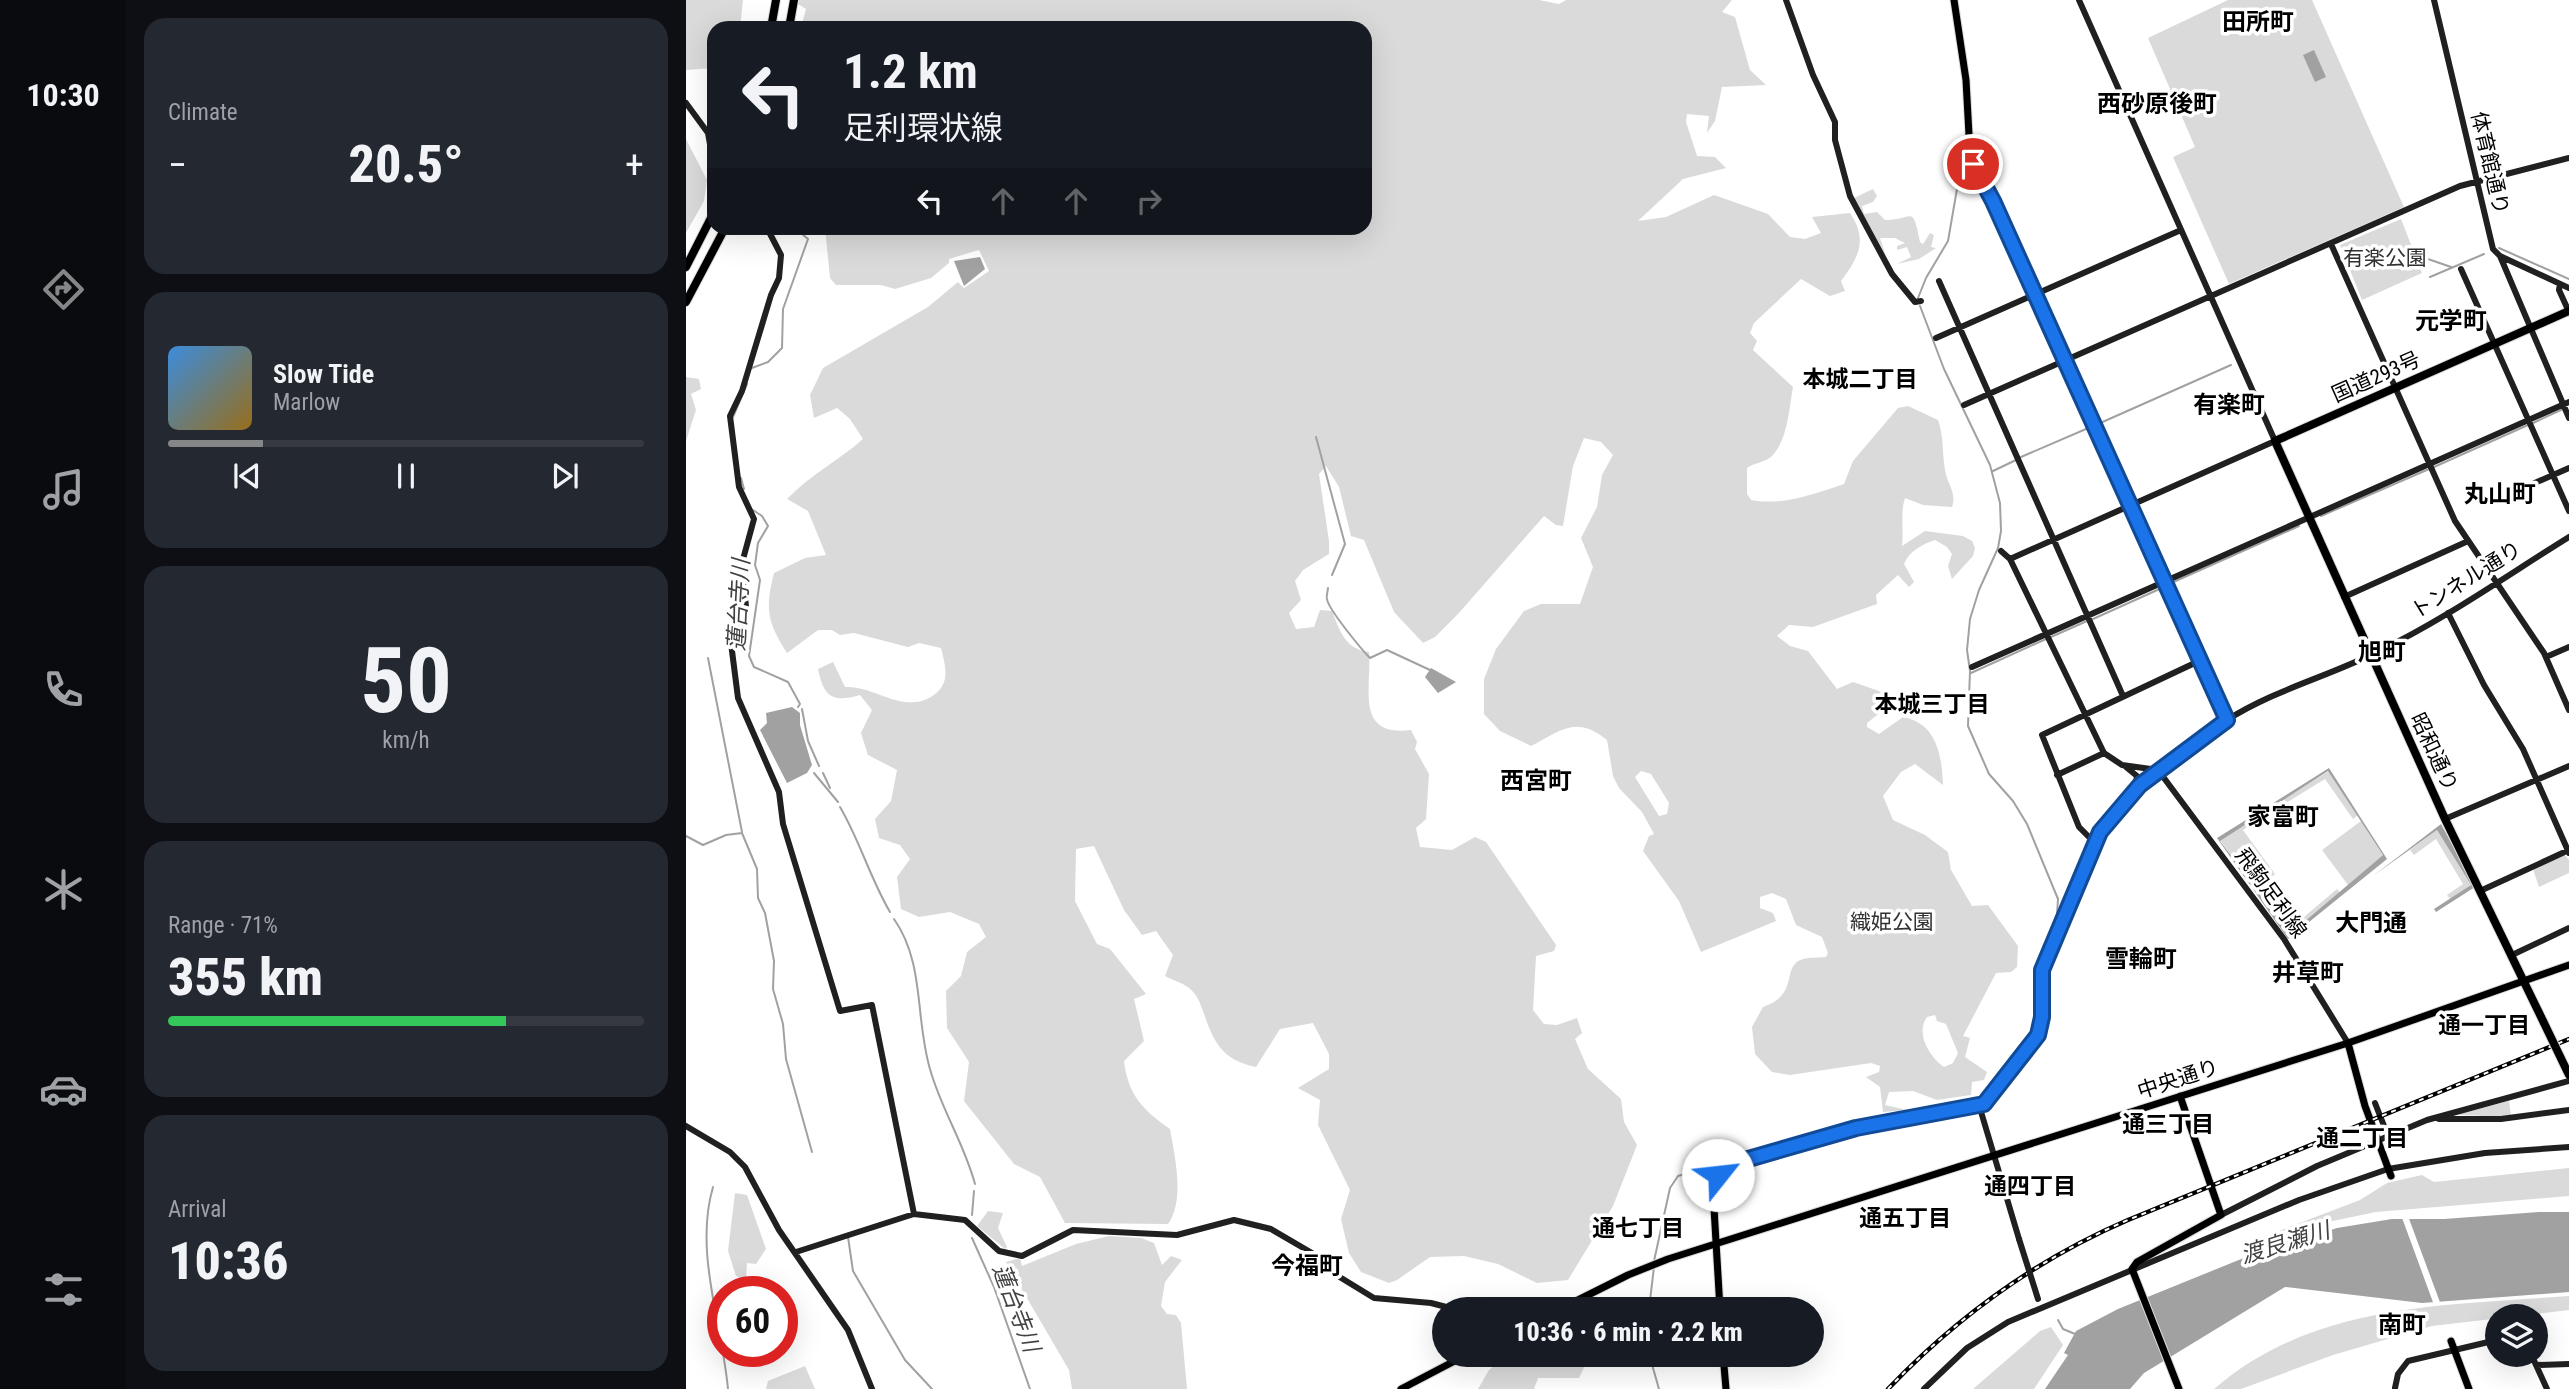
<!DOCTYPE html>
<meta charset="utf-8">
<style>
:root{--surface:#171b24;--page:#242831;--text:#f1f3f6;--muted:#9ea1a6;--line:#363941;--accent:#858687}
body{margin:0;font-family:"Roboto Condensed","Noto Sans JP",sans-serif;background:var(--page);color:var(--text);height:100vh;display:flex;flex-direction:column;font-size:26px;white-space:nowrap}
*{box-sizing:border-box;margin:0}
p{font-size:23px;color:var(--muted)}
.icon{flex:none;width:38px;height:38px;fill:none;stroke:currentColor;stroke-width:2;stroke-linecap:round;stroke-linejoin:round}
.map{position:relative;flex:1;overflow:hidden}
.panel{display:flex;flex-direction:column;gap:18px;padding:18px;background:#0d0f14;width:560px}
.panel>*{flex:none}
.hud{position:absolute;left:21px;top:21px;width:665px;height:214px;border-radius:21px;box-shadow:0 7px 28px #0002;background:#171b24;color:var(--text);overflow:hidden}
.controls{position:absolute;left:1799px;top:1304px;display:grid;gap:14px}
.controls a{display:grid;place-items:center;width:63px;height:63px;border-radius:50%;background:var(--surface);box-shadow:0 7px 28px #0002;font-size:35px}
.speed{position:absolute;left:21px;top:1276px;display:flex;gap:14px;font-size:35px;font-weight:700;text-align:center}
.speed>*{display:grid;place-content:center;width:91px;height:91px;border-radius:50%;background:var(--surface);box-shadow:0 7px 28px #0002;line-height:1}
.speed .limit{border:10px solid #d22;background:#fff;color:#111}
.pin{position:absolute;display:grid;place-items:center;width:60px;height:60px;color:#fff;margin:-30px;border:4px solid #fff;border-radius:50%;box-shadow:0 2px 7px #0007}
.me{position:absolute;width:77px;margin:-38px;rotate:61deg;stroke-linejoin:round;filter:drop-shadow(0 0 5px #0008)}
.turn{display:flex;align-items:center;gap:24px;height:147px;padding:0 21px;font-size:32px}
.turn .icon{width:91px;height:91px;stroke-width:2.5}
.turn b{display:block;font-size:49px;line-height:60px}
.lanes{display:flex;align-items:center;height:66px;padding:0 21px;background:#0003;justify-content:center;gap:35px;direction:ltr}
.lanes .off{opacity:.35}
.big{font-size:52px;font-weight:800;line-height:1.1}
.panel .tile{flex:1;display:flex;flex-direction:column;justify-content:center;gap:10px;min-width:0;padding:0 24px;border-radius:21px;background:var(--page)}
.panel .dial{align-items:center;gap:0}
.dial b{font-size:91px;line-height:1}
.song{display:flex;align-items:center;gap:21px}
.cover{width:84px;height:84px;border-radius:10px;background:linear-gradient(135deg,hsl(210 70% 55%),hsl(40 70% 35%))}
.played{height:7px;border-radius:4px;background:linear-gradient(90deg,var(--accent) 20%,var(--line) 20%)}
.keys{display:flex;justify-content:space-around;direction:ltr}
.heat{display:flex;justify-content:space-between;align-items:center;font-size:38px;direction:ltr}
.charge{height:10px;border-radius:5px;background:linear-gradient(90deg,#34c759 71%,var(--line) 0)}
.trip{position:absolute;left:746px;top:1297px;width:392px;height:70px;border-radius:35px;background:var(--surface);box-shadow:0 7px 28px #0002;font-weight:800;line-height:70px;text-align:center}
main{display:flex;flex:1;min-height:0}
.menu{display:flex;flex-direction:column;width:126px;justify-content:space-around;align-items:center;background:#090b0e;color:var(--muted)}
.menu .icon{width:49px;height:49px}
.menu .current{color:var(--accent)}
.menu b{font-size:32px;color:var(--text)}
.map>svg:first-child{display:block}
.green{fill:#dadada;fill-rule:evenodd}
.water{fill:#a1a1a1;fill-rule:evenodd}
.pier{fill:#fff}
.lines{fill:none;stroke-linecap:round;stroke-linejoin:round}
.stream{stroke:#a1a1a1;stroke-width:2}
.primary-casing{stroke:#dbdbdb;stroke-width:9}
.highway-casing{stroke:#dbdbdb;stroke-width:10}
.secondary{stroke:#202020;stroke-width:6}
.primary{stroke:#000;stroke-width:7}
.highway{stroke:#000;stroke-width:8}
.rail-casing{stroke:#000;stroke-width:4.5}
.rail{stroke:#fff;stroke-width:2;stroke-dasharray:5;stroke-linecap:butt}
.highway-bridge-casing{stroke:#dbdbdb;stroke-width:10;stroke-linecap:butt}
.secondary-bridge{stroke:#202020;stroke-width:6}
.highway-bridge{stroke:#000;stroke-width:8}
.route-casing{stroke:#114b97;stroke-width:18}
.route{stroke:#1a73e8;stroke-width:12}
.labels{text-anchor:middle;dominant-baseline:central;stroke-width:7;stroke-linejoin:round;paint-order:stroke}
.street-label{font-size:21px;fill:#000;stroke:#fff}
.park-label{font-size:21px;fill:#313131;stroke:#fff}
.neighbourhood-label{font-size:23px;font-weight:bold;fill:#000;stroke:#fff}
.water-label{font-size:23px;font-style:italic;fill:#424242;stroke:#fff}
.quarter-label{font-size:24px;font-weight:bold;fill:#000;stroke:#fff}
</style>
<main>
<nav class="menu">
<b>10:30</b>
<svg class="icon current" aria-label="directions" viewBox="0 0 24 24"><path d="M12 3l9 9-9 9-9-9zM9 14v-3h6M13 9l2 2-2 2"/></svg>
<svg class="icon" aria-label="music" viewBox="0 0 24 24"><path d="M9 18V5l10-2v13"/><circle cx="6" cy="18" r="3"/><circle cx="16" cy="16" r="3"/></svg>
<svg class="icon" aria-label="phone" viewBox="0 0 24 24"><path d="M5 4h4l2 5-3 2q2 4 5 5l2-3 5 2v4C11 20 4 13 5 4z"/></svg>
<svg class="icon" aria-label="climate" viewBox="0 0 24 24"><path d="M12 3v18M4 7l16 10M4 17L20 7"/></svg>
<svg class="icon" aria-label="car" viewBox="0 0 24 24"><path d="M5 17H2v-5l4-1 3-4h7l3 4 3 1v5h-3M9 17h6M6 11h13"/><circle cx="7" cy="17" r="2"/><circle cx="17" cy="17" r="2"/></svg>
<svg class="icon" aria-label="filters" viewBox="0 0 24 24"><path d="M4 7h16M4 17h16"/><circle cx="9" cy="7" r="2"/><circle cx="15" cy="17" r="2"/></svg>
</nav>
<section class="panel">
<div class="tile"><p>Climate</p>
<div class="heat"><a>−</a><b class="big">20.5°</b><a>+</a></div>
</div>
<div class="tile">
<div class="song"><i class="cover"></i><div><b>Slow Tide</b><p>Marlow</p></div></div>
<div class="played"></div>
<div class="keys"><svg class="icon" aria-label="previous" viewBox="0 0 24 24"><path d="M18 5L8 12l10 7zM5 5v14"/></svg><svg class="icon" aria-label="pause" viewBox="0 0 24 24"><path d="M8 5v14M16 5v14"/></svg><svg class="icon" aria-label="next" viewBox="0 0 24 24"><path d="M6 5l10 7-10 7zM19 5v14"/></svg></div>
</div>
<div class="tile dial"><b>50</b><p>km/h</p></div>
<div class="tile"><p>Range · 71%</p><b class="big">355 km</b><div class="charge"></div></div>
<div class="tile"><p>Arrival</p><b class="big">10:36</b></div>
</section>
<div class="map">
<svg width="1883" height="1389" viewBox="0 0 1883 1389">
<rect width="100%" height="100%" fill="#fff"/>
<path class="green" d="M0,0h57l-3,28h-26v40l-28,2z
M113,0h740l20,4 7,-4h166l-10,12 13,5 15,53 16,15 -44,2 -7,34 -8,12 2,-17 -22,-2 -1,8 11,34 18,1 11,11 -43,11 -45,42 28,-4 48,-22 54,19 22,23 15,2 16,-6 -9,-16 38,-4c18,27 9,44 -9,68l4,10 -15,5 -29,-17 -47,44 -4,10 7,8 -4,9 40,37c-4,22 -5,52 -21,69 -6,6 -18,7 -25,12v26l4,6c32,6 63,-6 93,-16l9,-23 45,-53 10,-2 30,14c6,17 4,32 7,50 2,14 12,22 7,37l-29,-2 -18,-7c-5,15 -1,31 -3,48l23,-15 38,5 9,5 3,7 -2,8 -21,23 -4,-13 4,-12 -5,-7 -12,-7c-12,4 -26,11 -31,24l10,18 -5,5 -11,-12 -22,20 1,9 -64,23 -24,-2 -12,11 13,10 18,5 29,38 16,-7 26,9 12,13 -24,19v4l12,7 24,-17c34,6 39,39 40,68l-28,-21 -14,8 -18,24 10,24 32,15 23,17 3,18 21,36 16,-1 30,41 -1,21 -6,5 -15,1 -33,63 7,2 -5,19 22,15 -3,8 -12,2 -1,13 -34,5 -24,-9 -24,1 -4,13 22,5 -24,2 -3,-25 -14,-10 13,-5 1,-6 -9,-3 -81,12 -18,-3 -17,-18 -3,-27 11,-20c38,-13 17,-41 40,-48 7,-2 15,-1 23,-2l2,-4 -6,-16 -26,-12 -10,-26 -14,-6 -12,4v11l13,5 3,8 -75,31 -22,-51 -36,-50 6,-15 5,-2 -12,-22 -23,-24 -6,-12 -6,-36c-30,-25 -46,-10 -76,6l-31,-15 -16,-17v-35l12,-30 28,-38 17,-7h39l13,-37 -12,-29 16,-31 5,-32 11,-20 -12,-13 -17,-4 -11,28 -10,60 -7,-1 -12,-9 -86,98 -23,23 -12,6 -29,-31 -30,-72 -13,-4 -12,-49 -13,-21 -7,8 10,67v13l-26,16 -8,11 6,19 -12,13 7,16 18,-2 6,-17 12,1c8,20 13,38 37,41 3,35 -15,85 42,78l6,12 -2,7 14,25 -3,45 -10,9 4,19 32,3 23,-13 11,5 70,103 -2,6 -18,5 -3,54 11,14 13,1 20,-7 5,15 -7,6 13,30 33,30 3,23 13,23 -24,61 -45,74 -31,3 -39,-19 -34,-8 -34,1 -33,23 -8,3 -28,-11 -12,-19 -8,-34 9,-29 -32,-65 2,-25 -22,-12 31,-19v-15l-16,-31 -33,6 -24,38c-34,-7 -42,-24 -53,-56 -3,-8 -6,-17 -14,-23 -6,-5 -17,-8 -24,-12l8,-21 -17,-24 -14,4 -18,-25 -30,-64 -18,3 -1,52 22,43 13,5 36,45 -12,5 10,42 -20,20c4,34 19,49 46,68 5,29 15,71 -2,95l-103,-1 -25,-46 -26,-13 -50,-63 5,-39 -22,-34 -1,-37 15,-15 6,-24 19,-15 -7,-13 -29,-12 -31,5 -18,-8 -4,-32 13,-18 -10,-14 -21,-7 -4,-19 16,-18 6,-31 -29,-15 -7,-22 11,-23 -12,-15c-28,8 -36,2 -42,-26l15,-7 12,25c29,-2 57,27 86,10 20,-12 15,-29 10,-49l-22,-5 -11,4 -54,-14 -14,2 -8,-5h-14l-31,23c-20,-31 -22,-44 -13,-80l31,-15 21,-3 -18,-44 -21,-12c23,-24 51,-38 76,-60l-13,-20 -13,-11 -23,10 -4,-23 13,-27 105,-61 30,-25 6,6 25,-17 -10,-21 -30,9v4l-18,15 -36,11 -14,-4h-45l-6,-7 -5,-50h540v-200h-564l5,-19 -8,-5zM955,771l10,3 18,29 -2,11 -8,2 -24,-39zM1249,1015l2,6 9,3 12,29 -5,10 -9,4c-14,-10 -29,-33 -17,-50z
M1542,0h84l92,207 -175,77 -56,-127 22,-10 -47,-109z
M0,139l21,41 -3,21 -18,32z
M1187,189l4,7 -4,6 -11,4 2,8 13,-2 8,8c28,1 27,-18 35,22l3,2 7,-11 4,2 -3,12 5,1 -17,11 -22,5 14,-7 -4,-10 -10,3v-4l8,-3 -10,-5h-15l6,18 -32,-58z
M1715,219l21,54 -60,27 -22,-55z
M0,377l13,2 2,10 -10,5 5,16 -10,31z
M1643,771l29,44 -5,4 -28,-40 -39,24 -2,-4z
M1591,803l3,4 -37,23 32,44 -16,13 2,3 -4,2 -37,-52z
M1675,821l22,34 -35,30 -26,-35z
M1751,830l34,55 -21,14 -3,-4 16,-11 -27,-45 -22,16 -4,-5z
M1878,854l5,6v13l-30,14 -6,-18z
M1651,889l3,4 -50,41 -28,-38 3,-2 26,34z
M1823,1101l2,16 -51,-2v-1z
M1883,1168v28l-193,16 -105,22 89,-34 27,-17 35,-8 12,7z
M49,1193l12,2 19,54 -10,15 -9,-1 -1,17 -10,-4 -8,-25z
M302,1211l15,2 -5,15 9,19 -2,2 -28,-23z
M423,1236l32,2 13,5 8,22 9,-9 11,4 -17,22 -4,24 6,8 9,1 5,8 6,66h-115l-3,-19 -63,-108 14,-4 2,8 54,-22z
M1883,1296v14l-137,16 -99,29 -92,34h-27c101,-87 230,-83 355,-93z
M1365,1327l12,18 -29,44h-61l67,-58z
M893,1354l4,4 7,-3 -11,23h-41l-4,11h-56l11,-19 18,-15z
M119,1366l10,23h-49l2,-8z"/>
<path class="water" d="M1628,50l12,27 -11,5 -12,-27z
M294,257l5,12 -21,17 -10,-25z
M745,668l25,14 -18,11 -13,-16z
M106,707l8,6v12l12,40 -5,8 -20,10 -27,-53 7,-7 -1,-10z
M1643,768l58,91 -99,80 -71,-101zM1642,771l55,84 -93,79 -70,-93z
M1755,824l34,63 -39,25 -2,-3 37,-24 -34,-55 -64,46z
M1853,1212h30v80l-147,11 -137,-16 -141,86 -14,16h-85l23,-34 -4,-2 12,-22 42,-22 170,-69 9,1 40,-13 55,-9h52z"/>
<path class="pier" d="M1715,1215l7,1 33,89h-7z"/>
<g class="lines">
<path class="stream" d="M1813,248l70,31
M1736,252l6,7 23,8
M1744,277l54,-23
M1232,298l8,-20 22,-37 18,-104
M66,368l16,-6 14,-14 1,-39 25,-70 -13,-11
M47,417l14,-33
M1847,423l30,-14
M1412,424l133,-59
M630,437l29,107 -13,31
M1335,457l72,-31
M1748,467l94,-42
M1307,471l23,-11
M55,478l3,11
M67,510l9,6 6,10 -10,17 -3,22 5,15 -11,76 5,11 34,15 12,22 -2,3
M1635,516l108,-47
M1483,584l130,-58
M642,588c0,1 -2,10 -1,11 1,10 35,51 43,59l17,-8 43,20
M1407,619l71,-32
M1365,637l36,-16
M22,658l34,174
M1285,673l75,-34
M116,709l6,32 11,25
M128,773l24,29
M137,773l7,15
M154,807c20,34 30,71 50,105
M0,836l17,9 23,-10 16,-2 15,36 1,29 7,15 9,48 -1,28 10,35 3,35 26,93
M208,919c31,44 21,100 36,150 11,40 34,74 45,115
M27,1187c-19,65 9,136 15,202
M286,1215l2,-24
M162,1237l5,34 52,89 27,29
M286,1238l22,49 36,102
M968,1261l16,-73 8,-12 191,-56 104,-19 13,-7 47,-63 3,-12 -1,-43 22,-62 1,-15 -31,-75 -14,-23 -24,-27 -21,-48 2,-55 -3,-21 3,-31 9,-29 19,-42 3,-17 -1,-28 -10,-38 -46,-96 -24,-63
M963,1309l5,-42
M1372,1320l5,9 12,5
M963,1354l10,35"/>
<g class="primary-casing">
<path id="primary" d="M1662,1043l17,63 26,70
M874,1309l68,-34 40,-16 680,-216 221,-78
M1034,1309l-7,-118 5,-16 13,-11 125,-36 128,-24 54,-69 4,-18v-47l58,-138 40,-47 87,-65 -234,-519 -16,-26 -7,-22 -4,-73 -12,-80
M1765,1341l18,48
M1037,1354l3,35
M715,1389l67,-35
M1493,1389l-47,-120 5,-7 84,-47 -41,-119"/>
</g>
<g class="highway-casing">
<path id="highway" d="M85,28l5,-28
M103,28l5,-28
M0,267l28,-55
M0,302l39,-74
M1858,1023l-99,-204 -170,-378 294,-130"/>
</g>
<path class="secondary" d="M1100,0l27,75 22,47v18l15,56 42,78 23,28 6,-1
M1748,0l59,249 7,7 69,32
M0,103l22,30 6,34
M81,228l14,27 -2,23 -8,17 -29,96 -12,25 9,71 15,32 -12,44 4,44 -15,36 7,55 41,94 4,32 57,187 32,-6 42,209
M1645,244l124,277 89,132 25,57
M1814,256l69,162
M1775,269l108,242
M1253,281l184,415
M1874,284l-1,6 10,22
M1250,338l245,-108
M1278,405l496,-219 109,-28
M1835,489l48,-21
M1315,551l9,8 94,194 18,12 36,5 126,169 64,104
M1324,559l265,-118 -196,-441
M1658,597l122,-55
M1762,613l36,72 39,64 46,104
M1860,657l23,-10
M1286,667l597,-265
M1541,720c47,-30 100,-43 150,-68 67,-32 129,-76 192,-115
M1440,767l11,9 -2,14
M1371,775l47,-22
M1759,819l124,-53
M1408,842l-15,-15 -37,-92 157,-74
M1794,891l89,-41
M1826,955l57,-27
M1689,1103l13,33
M1293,1105l40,134
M1753,1119h62l68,-9
M0,1126l44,26 15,15 34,63 69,100 24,59
M1535,1215l96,-49 110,-46 142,-39
M110,1252l118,-38 51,6 34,31 23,5 51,-26 104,5 57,-15 37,9 41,24 26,23 36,22 57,5 23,6
M1845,1354l16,35
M1851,1365l32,-1
M1709,1388l3,-14 10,-13 89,-21
M1238,1389l43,-41 41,-26 291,-122 89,-31 97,-16 84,-6"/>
<use href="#primary" class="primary"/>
<use href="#highway" class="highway"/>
<g class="rail-casing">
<path id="rail" d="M1202,1389c68,-71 149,-130 240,-169l441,-181"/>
</g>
<use href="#rail" class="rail"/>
<g class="highway-bridge-casing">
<path id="highway-bridge" d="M1858,1023l25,52"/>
</g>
<path class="secondary-bridge" d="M1333,1239l19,60"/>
<use href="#highway-bridge" class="highway-bridge"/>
</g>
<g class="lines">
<g class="route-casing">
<path id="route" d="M1032,1175l13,-11 125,-36 128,-24 54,-69 4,-18v-47l58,-138 40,-47 87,-65 -234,-519 -20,-37"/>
</g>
<use href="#route" class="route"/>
</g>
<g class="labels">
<g class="street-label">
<text transform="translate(1804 163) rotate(77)">体育館通り</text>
<text transform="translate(1690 377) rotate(-24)">国道293号</text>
<text transform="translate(1780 580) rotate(-32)">トンネル通り</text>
<text transform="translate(1748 752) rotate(65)">昭和通り</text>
<text transform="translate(1585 893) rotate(54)">飛駒足利線</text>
<text transform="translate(1492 1079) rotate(-18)">中央通り</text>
</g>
<g class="park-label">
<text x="1699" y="258">有楽公園</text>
<text x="1206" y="922">織姫公園</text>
</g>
<g class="neighbourhood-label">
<text x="1174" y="379">本城二丁目</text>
<text x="1246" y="704">本城三丁目</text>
<text x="1798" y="1025">通一丁目</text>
<text x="1482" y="1124">通三丁目</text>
<text x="1676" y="1138">通二丁目</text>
<text x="1344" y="1186">通四丁目</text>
<text x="1219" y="1218">通五丁目</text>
<text x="952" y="1228">通七丁目</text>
</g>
<g class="water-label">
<text transform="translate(53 605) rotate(-87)">蓮台寺川</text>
<text transform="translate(1599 1243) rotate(-17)">渡良瀬川</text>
<text transform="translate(330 1308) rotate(69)">蓮台寺川</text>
</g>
<g class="quarter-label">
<text x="1572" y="22">田所町</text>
<text x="1471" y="104">西砂原後町</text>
<text x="1765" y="321">元学町</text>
<text x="1543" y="405">有楽町</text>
<text x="1814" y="494">丸山町</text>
<text x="1696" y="652">旭町</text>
<text x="850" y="781">西宮町</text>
<text x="1597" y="817">家富町</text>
<text x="1685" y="923">大門通</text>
<text x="1455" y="959">雪輪町</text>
<text x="1622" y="973">井草町</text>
<text x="621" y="1266">今福町</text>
<text x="1716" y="1325">南町</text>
</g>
</g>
</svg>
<div class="controls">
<a><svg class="icon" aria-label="layers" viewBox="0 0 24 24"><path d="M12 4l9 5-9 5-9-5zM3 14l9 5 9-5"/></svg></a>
</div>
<div class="speed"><div class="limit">60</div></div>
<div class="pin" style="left:1287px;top:164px;background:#d93025"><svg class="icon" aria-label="arrive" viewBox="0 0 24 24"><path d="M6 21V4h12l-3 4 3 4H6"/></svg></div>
<svg class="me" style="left:1032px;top:1175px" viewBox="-20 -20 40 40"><circle r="19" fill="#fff"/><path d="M0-13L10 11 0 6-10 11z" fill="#1a73e8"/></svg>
<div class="trip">10:36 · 6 min · 2.2 km</div>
<div class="hud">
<div class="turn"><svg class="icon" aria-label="left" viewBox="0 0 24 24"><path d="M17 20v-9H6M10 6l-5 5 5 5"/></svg><div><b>1.2 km</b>足利環状線</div></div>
<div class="lanes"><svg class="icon" aria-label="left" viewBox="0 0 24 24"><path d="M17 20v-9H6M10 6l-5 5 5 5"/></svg><svg class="icon off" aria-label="ahead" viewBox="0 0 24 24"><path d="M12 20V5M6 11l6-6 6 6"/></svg><svg class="icon off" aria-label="ahead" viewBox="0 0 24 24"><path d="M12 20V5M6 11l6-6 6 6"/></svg><svg class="icon off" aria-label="right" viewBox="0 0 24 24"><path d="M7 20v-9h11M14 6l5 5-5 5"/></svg></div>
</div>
</div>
</main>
